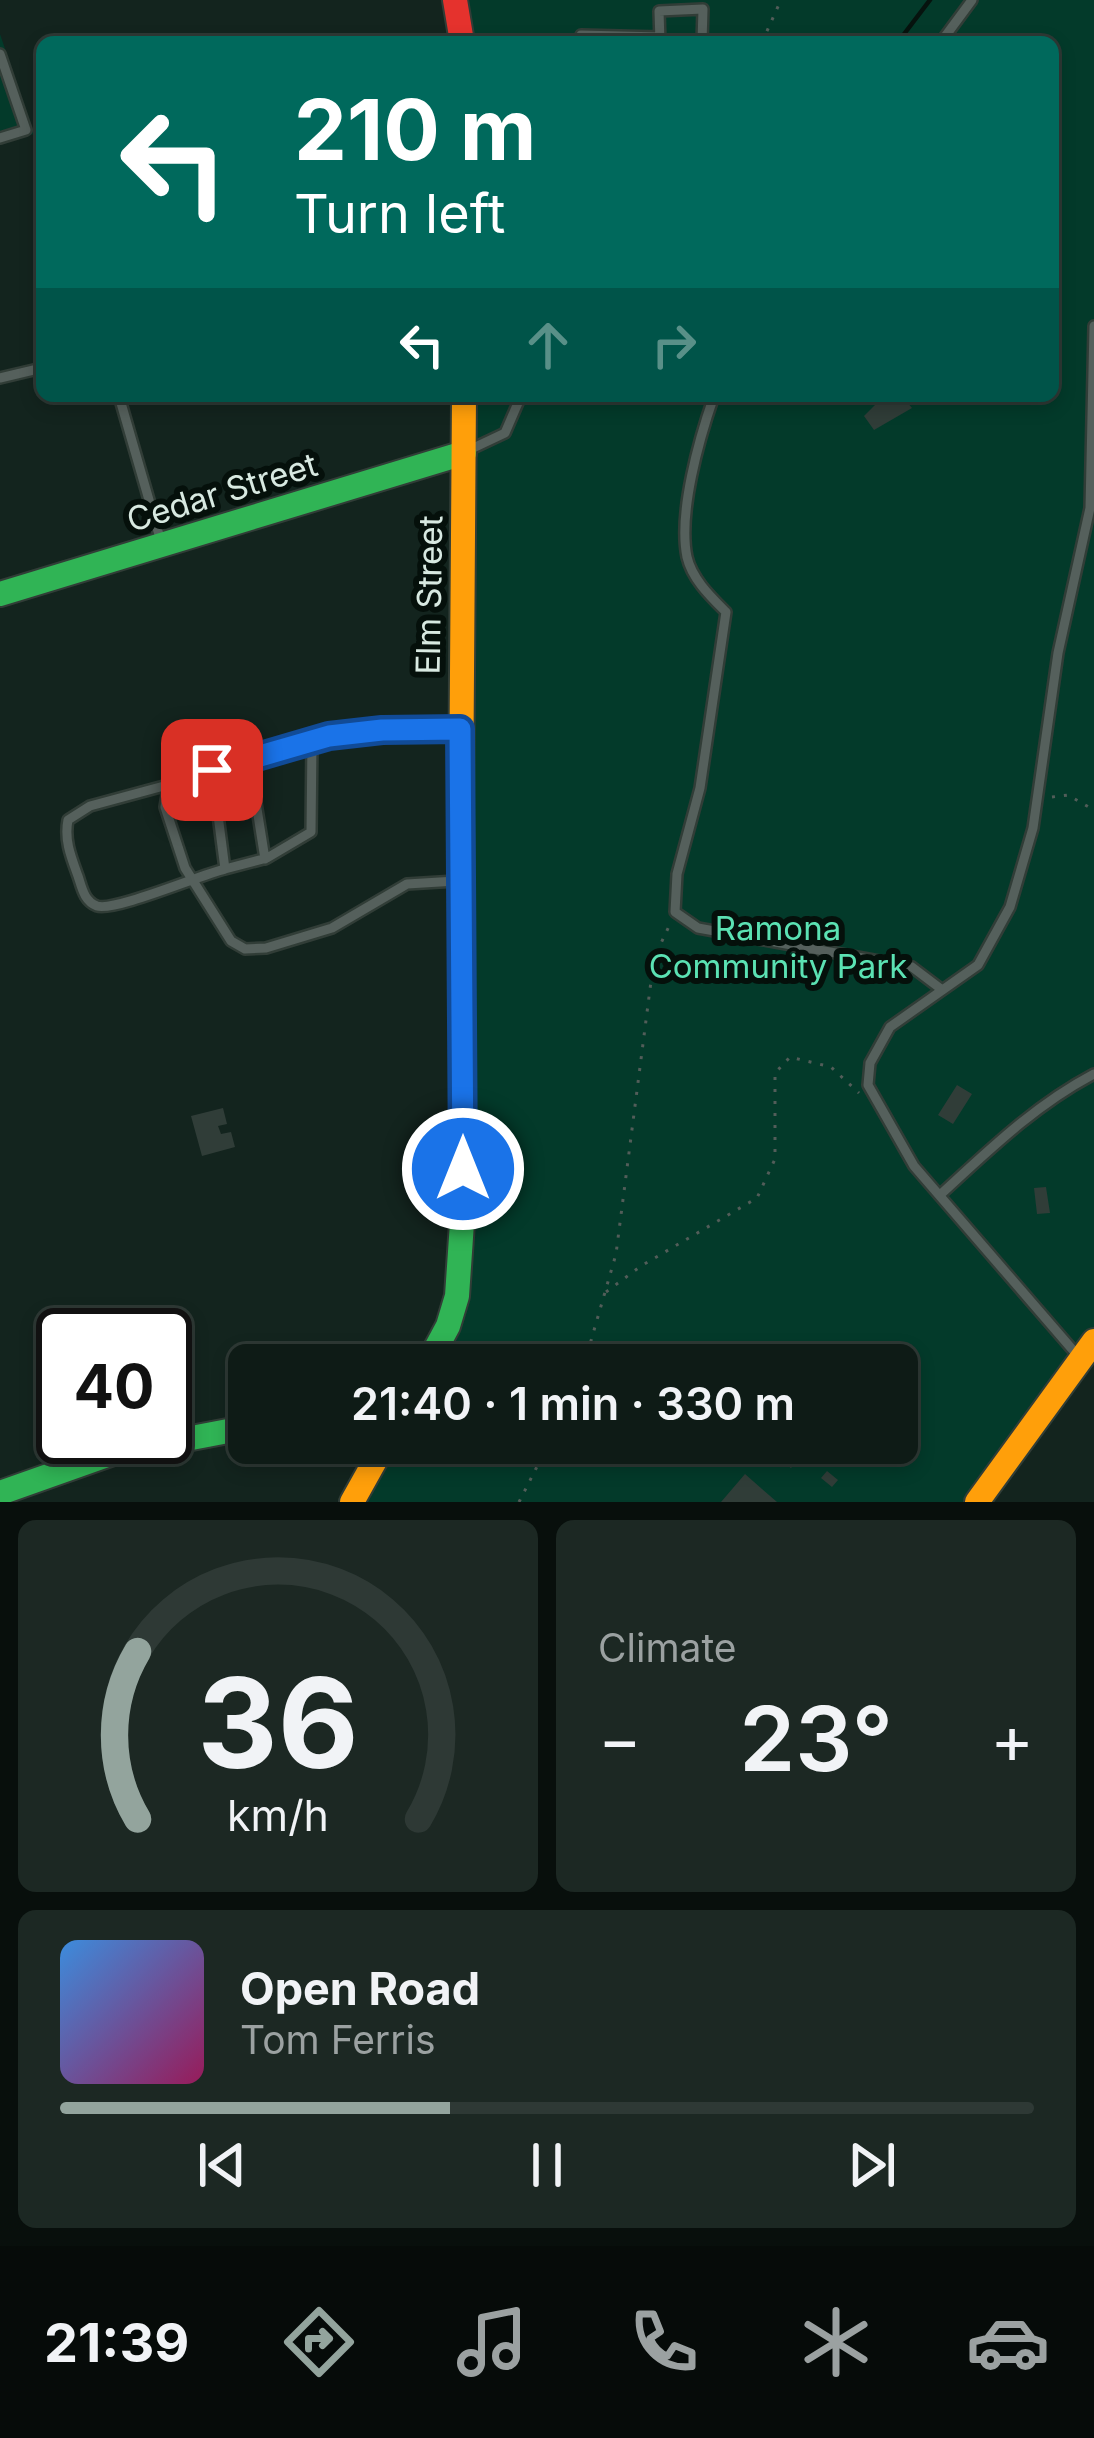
<!DOCTYPE html>
<meta charset="utf-8">
<style>
:root{--surface:#0e1b16;--page:#1c2823;--text:#f1f3f6;--muted:#9ba1a1;--line:#2e3935;--accent:#93a49d}
body{margin:0;font-family:Inter,sans-serif;background:var(--page);color:var(--text);height:100vh;display:flex;flex-direction:column;font-size:45px;white-space:nowrap}
*{box-sizing:border-box;margin:0}
p{font-size:39px;color:var(--muted)}
.icon{flex:none;width:66px;height:66px;fill:none;stroke:currentColor;stroke-width:2;stroke-linecap:round;stroke-linejoin:round}
.map{position:relative;height:1502px;overflow:hidden}
.panel{display:flex;flex-direction:column;gap:18px;padding:18px;background:#080f0c;flex:1}
.panel>*{flex:none}
.top-card{position:absolute;left:36px;top:36px;width:1023px;height:366px;border-radius:18px;box-shadow:0 6px 18px #0003,0 0 0 3px var(--line);background:#00695c;color:#fff;overflow:hidden}
.speed{position:absolute;left:36px;top:1308px;display:flex;gap:24px;font-size:60px;font-weight:700;text-align:center}
.speed>*{display:grid;place-content:center;width:156px;height:156px;border-radius:50%;background:var(--surface);box-shadow:0 6px 18px #0003,0 0 0 3px var(--line);line-height:1}
.speed .limit{border:6px solid #111;border-radius:18px;background:#fff;color:#111}
.pin{position:absolute;display:grid;place-items:center;width:102px;height:102px;color:#fff;margin:-51px;border-radius:24px;box-shadow:0 6px 18px #0006}
.me{position:absolute;width:132px;margin:-66px;rotate:0deg;stroke-linejoin:round;filter:drop-shadow(0 0 9px #0008)}
.turn{display:flex;align-items:center;gap:42px;height:252px;padding:0 60px;font-size:54px}
.turn .icon{width:156px;height:156px;stroke-width:2.5}
.turn b{display:block;font-size:84px;line-height:102px}
.lanes{display:flex;align-items:center;height:114px;padding:0 60px;background:#0003;justify-content:center;gap:60px;direction:ltr}
.lanes .off{opacity:.35}
.big{font-size:90px;font-weight:600;line-height:1.1}
.panel .tile{flex:1;display:flex;flex-direction:column;justify-content:center;gap:18px;min-width:0;padding:0 42px;border-radius:18px;background:var(--page)}
.panel .dial{align-items:center;gap:0}
.dial svg{height:312px;overflow:visible;fill:none;stroke:var(--line);stroke-width:7;stroke-linecap:round;text-anchor:middle}
.dial text{fill:var(--text);stroke:none}
.song{display:flex;align-items:center;gap:36px}
.cover{width:144px;height:144px;border-radius:18px;background:linear-gradient(135deg,hsl(210 70% 55%),hsl(330 70% 35%))}
.played{height:12px;border-radius:6px;background:linear-gradient(90deg,var(--accent) 40%,var(--line) 40%)}
.keys{display:flex;justify-content:space-around;direction:ltr}
.heat{display:flex;justify-content:space-between;align-items:center;font-size:66px;direction:ltr}
.panel .tiles{flex:1;display:grid;gap:18px;grid-template-columns:1fr 1fr}
.tile:last-child{grid-column:span 2}
.trip{position:absolute;left:228px;top:1344px;width:690px;height:120px;border-radius:18px;background:var(--surface);box-shadow:0 6px 18px #0003,0 0 0 3px var(--line);font-weight:600;line-height:120px;text-align:center}
.tab-bar{display:flex;height:192px;justify-content:space-around;align-items:center;background:#060b09;color:var(--muted)}
.tab-bar .icon{width:84px;height:84px}
.tab-bar .current{color:var(--accent)}
.tab-bar b{font-size:54px;color:var(--text)}
.map>svg:first-child{display:block}
.green{fill:#033a2a}
.lines{fill:none;stroke-linecap:round;stroke-linejoin:round}
.stream{stroke:#06130e;stroke-width:4.5}
.building{fill:#303d38}
.lane-casing{stroke:#313d37;stroke-width:14}
.fast-casing{stroke:#313d37;stroke-width:28}
.slow-casing{stroke:#313d37;stroke-width:28}
.jam-casing{stroke:#313d37;stroke-width:28}
.path{stroke:#525d59;stroke-width:3;stroke-dasharray:3 9;stroke-linecap:butt}
.lane{stroke:#55605c;stroke-width:9}
.fast{stroke:#30b455;stroke-width:24}
.slow{stroke:#ff9f0a;stroke-width:24}
.jam{stroke:#e5322d;stroke-width:24}
.route-casing{stroke:#114b97;stroke-width:30}
.route{stroke:#1a73e8;stroke-width:21}
.labels{text-anchor:middle;dominant-baseline:central;stroke-width:12;stroke-linejoin:round;paint-order:stroke}
.street-label{font-size:33px;fill:#d8e9e1;stroke:#05100b}
.park-label{font-size:33px;fill:#5be2b3;stroke:#05100b}
</style>
<div class="map">
<svg width="1094" height="1502" viewBox="0 0 1094 1502">
<rect width="100%" height="100%" fill="#13241e"/>
<path class="green" d="M455,0h639v1361l-111,141h-629l33,-59h510v-78h-469l29,-70 6,-899h590v-354h-590z
M0,34l34,100 -34,10z"/>
<g class="lines">
<path class="stream" d="M898,42l32,-42"/>
</g>
<path class="building" d="M884,396h18l10,12 -38,22 -10,-14z
M957,1085l15,9 -19,30 -15,-9z
M223,1108l4,16 -9,2 3,8 10,-2 4,15 -33,9 -11,-40z
M1046,1187l4,26 -13,1 -3,-26z
M830,1355l27,9v1h-31z
M736,1443h58l-7,7 11,10 -7,8 -31,-23 -18,21 -14,-13z
M827,1471l11,9 -6,7 -11,-9z
M745,1474l32,28h-56z"/>
<g class="lines">
<g class="lane-casing">
<path id="lane" d="M580,42l1,-7 79,2
M660,42l-1,-31 44,-2 -1,33
M941,42l31,-42
M0,54l26,76 -26,8
M0,378l42,-10
M119,396l43,149
M714,396c-15,43 -36,117 -27,161 5,22 24,40 39,55l-26,176 -23,86 -2,38 23,16 214,39 29,22
M469,450l36,-17 16,-37
M249,759l16,100
M175,783l-85,23 -22,14c-4,20 3,37 10,56 4,12 6,25 19,30 17,6 103,-31 128,-37l-13,-100
M225,869l42,-11 44,-26 1,-91
M456,881l-49,3 -75,44 -66,20 -21,1 -14,-8 -46,-73 -20,-61 2,-12 19,-18 131,-38 65,-9 74,-1
M940,1195c48,-44 95,-90 154,-121
M1078,1356l-164,-190 -46,-81 2,-22 20,-36 88,-62 32,-58 23,-79 25,-175 32,-145 4,-182"/>
</g>
<g class="fast-casing">
<path id="fast" d="M0,594l464,-141
M427,1365l21,-39 9,-30 6,-88 -2,-397
M0,1493l113,-40 136,-26"/>
</g>
<g class="slow-casing">
<path id="slow" d="M461,811l3,-415
M352,1502l33,-59
M977,1502l117,-161"/>
</g>
<g class="jam-casing">
<path id="jam" d="M455,0l7,42"/>
</g>
<path class="path" d="M762,42l19,-42
M1052,797l16,-2 26,15
M606,1292l35,-26 116,-68 18,-39v-86l15,-16 41,10 28,26
M584,1365l32,-111 38,-296 17,-36
M519,1502l30,-59"/>
<use href="#lane" class="lane"/>
<use href="#fast" class="fast"/>
<use href="#slow" class="slow"/>
<use href="#jam" class="jam"/>
</g>
<g class="lines">
<g class="route-casing">
<path id="route" d="M212,770l117,-34 53,-6 78,-1 3,440"/>
</g>
<use href="#route" class="route"/>
</g>
<g class="labels">
<g class="street-label">
<text transform="translate(222 492) rotate(-17)">Cedar Street</text>
<text transform="translate(429 595) rotate(-89)">Elm Street</text>
</g>
<g class="park-label">
<text x="778" y="928">Ramona<tspan x="778" dy="38">Community Park</tspan></text>
</g>
</g>
</svg>
<div class="speed"><div class="limit">40</div></div>
<div class="pin" style="left:212px;top:770px;background:#d93025"><svg class="icon" aria-label="arrive" viewBox="0 0 24 24"><path d="M6 21V4h12l-3 4 3 4H6"/></svg></div>
<svg class="me" style="left:463px;top:1169px" viewBox="-20 -20 40 40"><circle r="17" fill="#1a73e8" stroke="#fff" stroke-width="3"/><path d="M0-11L8 9 0 5-8 9z" fill="#fff"/></svg>
<div class="trip">21:40 · 1 min · 330 m</div>
<div class="top-card">
<div class="turn"><svg class="icon" aria-label="left" viewBox="0 0 24 24"><path d="M17 20v-9H6M10 6l-5 5 5 5"/></svg><div><b>210 m</b>Turn left</div></div>
<div class="lanes"><svg class="icon" aria-label="left" viewBox="0 0 24 24"><path d="M17 20v-9H6M10 6l-5 5 5 5"/></svg><svg class="icon off" aria-label="ahead" viewBox="0 0 24 24"><path d="M12 20V5M6 11l6-6 6 6"/></svg><svg class="icon off" aria-label="right" viewBox="0 0 24 24"><path d="M7 20v-9h11M14 6l5 5-5 5"/></svg></div>
</div>
</div>
<section class="panel">
<div class="tiles">
<div class="tile dial"><svg viewBox="0 0 100 80">
<path d="M14 69A42 42 0 1 1 86 69"/>
<path d="M14 69A42 42 0 0 1 14 26" stroke="#93a49d"/>
<text x="50" y="56" font-size="32" font-weight="700">36</text>
<text x="50" y="72" font-size="11">km/h</text>
</svg></div>
<div class="tile"><p>Climate</p>
<div class="heat"><a>−</a><b class="big">23°</b><a>+</a></div>
</div>
<div class="tile">
<div class="song"><i class="cover"></i><div><b>Open Road</b><p>Tom Ferris</p></div></div>
<div class="played"></div>
<div class="keys"><svg class="icon" aria-label="previous" viewBox="0 0 24 24"><path d="M18 5L8 12l10 7zM5 5v14"/></svg><svg class="icon" aria-label="pause" viewBox="0 0 24 24"><path d="M8 5v14M16 5v14"/></svg><svg class="icon" aria-label="next" viewBox="0 0 24 24"><path d="M6 5l10 7-10 7zM19 5v14"/></svg></div>
</div>
</div>
</section>
<nav class="tab-bar">
<b>21:39</b>
<svg class="icon current" aria-label="directions" viewBox="0 0 24 24"><path d="M12 3l9 9-9 9-9-9zM9 14v-3h6M13 9l2 2-2 2"/></svg>
<svg class="icon" aria-label="music" viewBox="0 0 24 24"><path d="M9 18V5l10-2v13"/><circle cx="6" cy="18" r="3"/><circle cx="16" cy="16" r="3"/></svg>
<svg class="icon" aria-label="phone" viewBox="0 0 24 24"><path d="M5 4h4l2 5-3 2q2 4 5 5l2-3 5 2v4C11 20 4 13 5 4z"/></svg>
<svg class="icon" aria-label="climate" viewBox="0 0 24 24"><path d="M12 3v18M4 7l16 10M4 17L20 7"/></svg>
<svg class="icon" aria-label="car" viewBox="0 0 24 24"><path d="M5 17H2v-5l4-1 3-4h7l3 4 3 1v5h-3M9 17h6M6 11h13"/><circle cx="7" cy="17" r="2"/><circle cx="17" cy="17" r="2"/></svg>
</nav>
